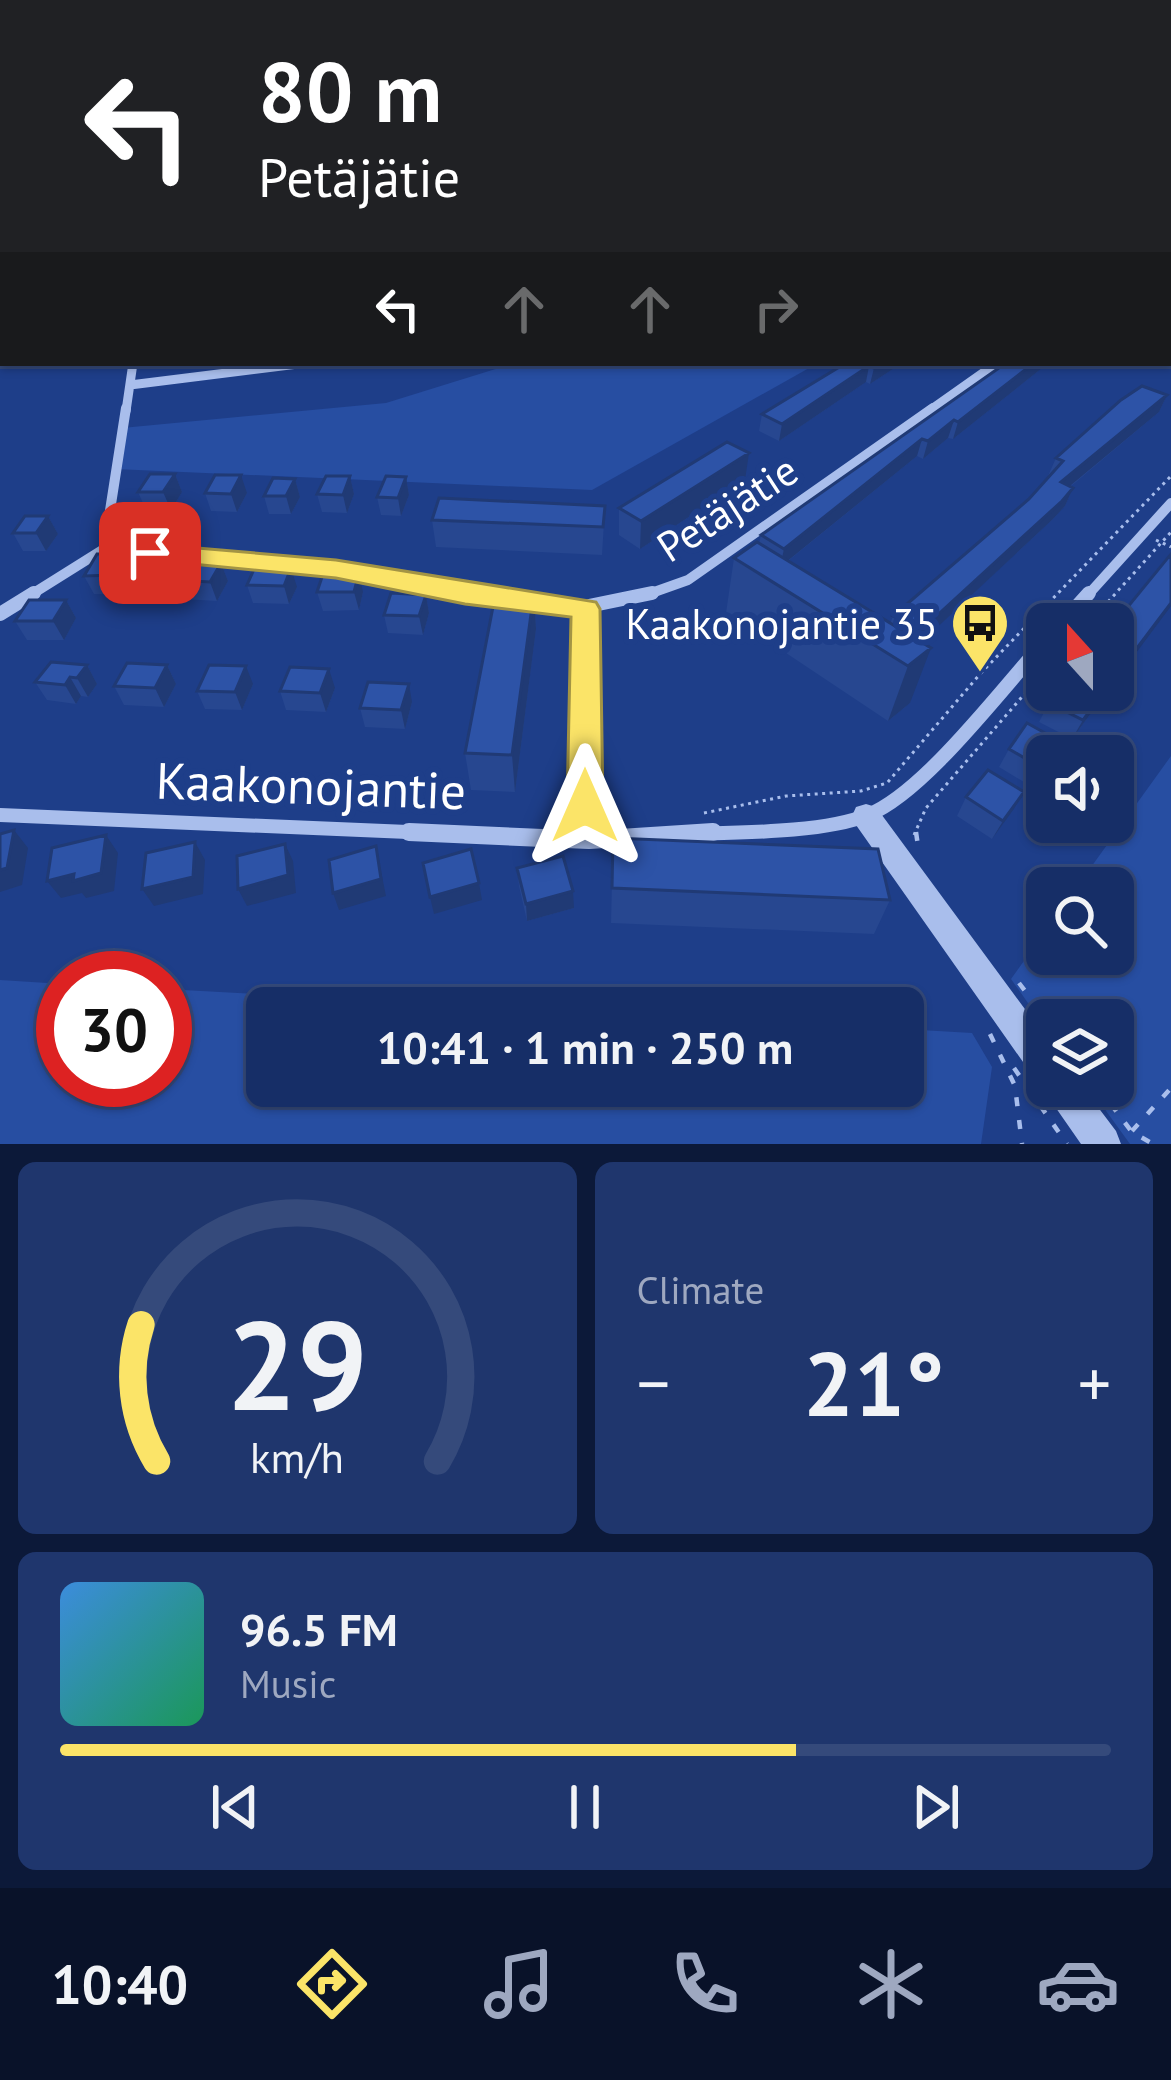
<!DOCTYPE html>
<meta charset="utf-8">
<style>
:root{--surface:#162e67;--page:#1f366d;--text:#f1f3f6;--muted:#9ea8c0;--line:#354a7b;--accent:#fbe468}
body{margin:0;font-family:"PT Sans",sans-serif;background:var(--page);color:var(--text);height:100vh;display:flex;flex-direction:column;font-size:45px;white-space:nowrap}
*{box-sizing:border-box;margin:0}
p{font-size:39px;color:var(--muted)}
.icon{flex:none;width:66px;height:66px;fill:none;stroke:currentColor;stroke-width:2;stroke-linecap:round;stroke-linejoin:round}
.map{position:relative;height:1144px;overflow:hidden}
.side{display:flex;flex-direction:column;gap:18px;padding:18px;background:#0c1939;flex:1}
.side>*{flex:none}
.guide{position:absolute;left:0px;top:0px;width:1173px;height:366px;box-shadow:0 3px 9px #0004,0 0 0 3px var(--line);background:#202124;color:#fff;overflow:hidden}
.needle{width:78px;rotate:339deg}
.tools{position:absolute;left:1026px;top:603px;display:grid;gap:24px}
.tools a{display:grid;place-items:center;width:108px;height:108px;border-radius:18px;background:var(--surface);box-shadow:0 3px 9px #0004,0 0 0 3px var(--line);font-size:60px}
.speed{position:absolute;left:36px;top:951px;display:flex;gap:24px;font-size:60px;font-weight:700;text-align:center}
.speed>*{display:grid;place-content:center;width:156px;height:156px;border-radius:50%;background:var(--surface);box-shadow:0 3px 9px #0004,0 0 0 3px var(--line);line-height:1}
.speed .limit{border:18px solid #d22;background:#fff;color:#111}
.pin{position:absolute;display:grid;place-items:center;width:102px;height:102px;color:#fff;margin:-51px;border-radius:24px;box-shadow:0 6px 18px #0006}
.me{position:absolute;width:132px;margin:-66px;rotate:0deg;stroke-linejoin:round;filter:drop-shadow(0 0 9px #0008)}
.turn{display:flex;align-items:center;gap:42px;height:252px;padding:0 60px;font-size:54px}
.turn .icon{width:156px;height:156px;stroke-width:2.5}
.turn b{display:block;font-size:84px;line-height:102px}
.lanes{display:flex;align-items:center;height:114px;padding:0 60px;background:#0003;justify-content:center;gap:60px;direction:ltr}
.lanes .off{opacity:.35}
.big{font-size:90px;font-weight:600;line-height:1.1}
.side .tile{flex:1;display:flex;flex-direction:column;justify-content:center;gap:18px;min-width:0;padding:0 42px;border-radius:18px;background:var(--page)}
.side .dial{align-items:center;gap:0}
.dial svg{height:312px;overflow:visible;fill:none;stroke:var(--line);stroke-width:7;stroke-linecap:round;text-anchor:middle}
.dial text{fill:var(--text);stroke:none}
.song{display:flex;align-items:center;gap:36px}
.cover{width:144px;height:144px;border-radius:18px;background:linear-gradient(135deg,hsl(210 70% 55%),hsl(150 70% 35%))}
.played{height:12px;border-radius:6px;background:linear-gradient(90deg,var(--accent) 70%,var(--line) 70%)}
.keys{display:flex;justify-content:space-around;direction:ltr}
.heat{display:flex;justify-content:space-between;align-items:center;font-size:66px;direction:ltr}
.side .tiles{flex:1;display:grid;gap:18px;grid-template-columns:1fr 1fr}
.tile:last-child{grid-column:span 2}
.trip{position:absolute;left:246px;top:987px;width:678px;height:120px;border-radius:18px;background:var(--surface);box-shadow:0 3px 9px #0004,0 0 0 3px var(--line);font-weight:600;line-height:120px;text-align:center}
.tab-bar{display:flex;height:192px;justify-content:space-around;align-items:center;background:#091229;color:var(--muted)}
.tab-bar .icon{width:84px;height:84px}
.tab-bar .current{color:var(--accent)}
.tab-bar b{font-size:54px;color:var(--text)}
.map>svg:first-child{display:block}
.green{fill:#274ea2}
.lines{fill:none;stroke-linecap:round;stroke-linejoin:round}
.path-far1{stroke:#a9beec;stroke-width:3;stroke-dasharray:3 4.5;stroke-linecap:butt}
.path{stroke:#a9beec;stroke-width:4.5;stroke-dasharray:9 14;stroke-linecap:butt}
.minor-far3{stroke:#a9beec;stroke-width:9}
.minor-far2{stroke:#a9beec;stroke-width:10}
.minor-far1{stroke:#a9beec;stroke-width:14}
.minor{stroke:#a9beec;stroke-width:18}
.tertiary{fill:#a9beec;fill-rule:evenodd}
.wall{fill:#274790}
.shaded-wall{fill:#203a75}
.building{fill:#2d53a7;stroke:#203a75;stroke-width:3}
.route{fill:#fbe468;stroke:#a39444;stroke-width:3}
.labels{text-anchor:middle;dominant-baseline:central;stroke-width:12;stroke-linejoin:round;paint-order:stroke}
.street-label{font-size:42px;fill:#fff;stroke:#1e3e89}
.poi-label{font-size:42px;fill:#fff;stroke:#1e3e89;text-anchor:end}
.near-street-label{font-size:51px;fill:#fff;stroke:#1e3e89}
</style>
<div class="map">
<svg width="1171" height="1144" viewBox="0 0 1171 1144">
<rect width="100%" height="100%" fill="#1e3e89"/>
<path class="green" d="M515,363h303l-226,127 -477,-21 7,-41 264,-25z
M1171,756v388h-41l-42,-58h25v-66h-66v10l-36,-51 36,-50v25h66v-66h-37z
M0,980l63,4v96h102v-91l349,19h-247v78h636v-57l69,4 20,34 -11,77h-981z"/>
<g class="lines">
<path class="path-far1" d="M1156,540l15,7
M1088,624l83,-92
M704,813l82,-17 75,-5 26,-8 93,-109 191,-198
M914,835l12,-27 121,-140"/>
<path class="path" d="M916,832l2,14
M1019,983l28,37
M990,1034l25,52 7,58
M1014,1068l53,76
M1097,1086l35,46 21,12
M1132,1131l39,-43"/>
<path class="minor-far3" d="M130,385l176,-22
M126,411l7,-48
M929,411l68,-48"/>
<path class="minor-far2" d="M104,549l232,20 161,27
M29,596l75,-47 22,-141
M643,596l45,-16 245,-172
M1087,596l84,-93"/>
<path class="minor-far1" d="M479,593l100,15 73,-15
M586,609l3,226
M0,614l34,-21
M1061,624l28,-31
M0,815l479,20
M664,835c57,-3 154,0 204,-20 57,-23 135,-128 179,-176"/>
<path class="minor" d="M409,832l180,8 124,-8
M589,832v8"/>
<path class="tertiary" d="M866,804l10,3 171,232v47h35l34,45 5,13h-40l-32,-46 -4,-15 -10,-4 -179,-254 -4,-9 4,-9z"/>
</g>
<path class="wall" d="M846,363h56l-32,21 -4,-2 -87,59 -20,-10 3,-17z
M1042,368l-89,71 -5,-1 -25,21 -6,-3 -129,105 102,63 3,-8 136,-117 20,-23h-1l8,-18 111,-63 -8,17 -89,75 3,1 -8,18 -12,13 -132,123 -11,61 -22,18 -162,-108 8,-55 25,-15 2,-8z
M175,474l7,18 -11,18h-25l-8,-18z
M350,476l4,18 -7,19 -25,-1 -5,-18z
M406,477l3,18 -8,21 -20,-1 -4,-18z
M295,479l5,18 -9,17h-22l-5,-18z
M745,480l-105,69 -21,-14v-27z
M205,493h42l-10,19 -26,-1z
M605,506l-3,49 -166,-8 -4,-27z
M48,516l10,18 -12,17h-23l-10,-18z
M128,554l9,18 -12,22h-31l-10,-18z
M221,563l7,18 -11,20 -34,-2 -8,-19z
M247,585l50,2 -8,17 -36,-1z
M317,592h46l-4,18 -36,1z
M534,592l2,37 -21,163 -44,-2 -6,-37z
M426,595l3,18 -6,22 -35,-2 -4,-18z
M66,600l10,18 -12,22h-37l-12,-19z
M87,665l10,19 -9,13 -7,-1 -5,8 -29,-4 -12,-18z
M167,665l9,19 -12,23 -40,-2 -10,-19z
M253,684l-11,26 -37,-1 -8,-18z
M335,688l-9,24 -40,-2 -6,-19z
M1108,690l-36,49 -33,-17 10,-19z
M412,702l-7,27 -40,-2 -5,-19z
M1009,749l38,19 -13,20 -35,-21z
M1024,792l-32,47 -35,-23 9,-19z
M613,838l277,62 -16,34 -263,-11z
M517,868l57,40 -47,13 -8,-35z"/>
<path class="shaded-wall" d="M882,363h20l-32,21 4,-16z
M1034,363h10l-2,5 -89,71 5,-17z
M869,366l-3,16 -87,59 3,-17z
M1167,395l-8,17 -106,88 8,-18z
M954,420l-6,18 -25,21 5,-18z
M922,439l-5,17 -137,111 4,-18z
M749,453l-4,27 -105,69 1,-28z
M175,474l7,18 -11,18 -8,-18z
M241,475l6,18 -10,19 -6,-18z
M350,476l4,18 -7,19 -4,-18z
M406,477l3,18 -8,21 -3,-18z
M295,479l5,18 -9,17 -5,-18z
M1073,488l-8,18 -12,13 -140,131 7,-19z
M48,516l10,18 -12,17 -10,-18z
M128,554l9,18 -12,22 -9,-19z
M221,563l7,18 -11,20 -7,-19z
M291,568l6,19 -8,17 -5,-18z
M359,573l4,19 -4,18 -5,-18z
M534,592l2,37 -21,163 -3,-37z
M426,595l3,18 -6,22 -4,-19z
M66,600l10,18 -12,22 -11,-19z
M1171,603v3l-58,78v-4z
M931,648l-21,55 -22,18 20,-55z
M87,665l10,19 -9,13 -11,-19z
M167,665l9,19 -12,23 -9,-19z
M246,666l7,18 -11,26 -7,-18z
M329,669l6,19 -9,24 -6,-19z
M70,677l11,19 -5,8 -11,-19z
M409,684l3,18 -7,27 -4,-19z
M1106,690h2l-36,49 11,-19z
M1024,792l-11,18 -21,29 11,-18z
M14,830l14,18 -6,37 -22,7v-22z
M106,835l12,18 -4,38 -28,7 -4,-5 -21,5 -14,-17z
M195,842l10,18 -2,34 -49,12 -12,-17z
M285,844l8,17 3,32 -49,13 -9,-17z
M376,846l10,50 -47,14 -6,-17z
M479,883l3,17 -48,14 -4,-17z
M573,891l1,17 -47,13 -1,-17z"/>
<path class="building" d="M1170,269h1l-1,46z
M846,363h36l-8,5 -5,-2 -87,58 -20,-10z
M1006,363h28l-76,59 -4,-2 -26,21 -6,-2 -138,110 -23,-14z
M1142,386l25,9 -106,87 12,6 -11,13 -142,130 -27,-15 136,-117 34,-38 -7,-3 65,-58z
M727,442l22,11 -108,68 -22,-13z
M150,474h25l-12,18h-25z
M215,475h26l-10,19 -26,-1z
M326,476h24l-7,19 -26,-1z
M386,476l20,1 -8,21 -21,-1z
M273,478l22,1 -9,17h-22z
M439,498l166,8 -2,21 -171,-7z
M25,516h23l-12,17h-23z
M757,542l174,106 -23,18 -174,-108z
M97,554h31l-12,21 -32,1z
M1171,554v49l-58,77v-55z
M187,561l34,2 -11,19 -35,-2z
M255,567l36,1 -7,18 -37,-1z
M359,573l-5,19h-37l6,-18z
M496,591l38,1 -22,163 -47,-2z
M391,593l35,2 -7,21 -35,-1z
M29,600h37l-13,21h-38z
M51,662l36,3 -10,13 -7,-1 -5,8 -30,-3z
M127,663l40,2 -12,23 -41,-2z
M209,665l37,1 -11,26 -38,-1z
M290,667l39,2 -9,24 -40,-2z
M368,682l41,2 -8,26 -41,-2z
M1060,690h46l-23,30 -34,-17z
M1027,723l36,20 -9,13h-7v10l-2,4 -36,-21z
M988,770l36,22 -21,29 -37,-24z
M14,830l-7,38 -7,2v-36z
M106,835l-5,38 -28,8 1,-7 -27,7 5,-33z
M613,838l265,11 12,51 -278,-12z
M195,842l-2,35 -51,12 4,-36z
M285,844l3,31 -50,14 -1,-33z
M376,846l5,33 -48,14 -4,-33z
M471,849l8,34 -49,14 -7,-34z
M563,856l10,35 -47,13 -9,-36z"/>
<linearGradient id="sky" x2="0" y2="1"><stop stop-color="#10224b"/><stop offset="0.5" stop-color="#3b5897"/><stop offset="1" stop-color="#3b5897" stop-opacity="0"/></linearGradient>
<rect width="1171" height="317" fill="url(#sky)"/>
<path class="route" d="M150,544l186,16 260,42 4,7 3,197 -5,11 -13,4 -13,-4 -5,-11 4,-189 -106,-13 -129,-26 -195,-19 -4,-6 4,-6z"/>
<defs>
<g id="bus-pin" transform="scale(3)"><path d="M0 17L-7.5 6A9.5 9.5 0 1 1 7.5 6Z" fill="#fbe468" stroke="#1e3e89"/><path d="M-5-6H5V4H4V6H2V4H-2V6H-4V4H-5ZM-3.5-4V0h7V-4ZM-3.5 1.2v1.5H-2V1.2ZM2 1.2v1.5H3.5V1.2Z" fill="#111"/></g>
</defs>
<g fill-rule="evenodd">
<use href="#bus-pin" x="980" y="623"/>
</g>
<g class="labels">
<g class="street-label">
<text transform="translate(727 508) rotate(-33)">Petäjätie</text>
</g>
<g class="poi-label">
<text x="938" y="623">Kaakonojantie 35</text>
</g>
<g class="near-street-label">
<text transform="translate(311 785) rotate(2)">Kaakonojantie</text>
</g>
</g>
</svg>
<div class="tools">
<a><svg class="needle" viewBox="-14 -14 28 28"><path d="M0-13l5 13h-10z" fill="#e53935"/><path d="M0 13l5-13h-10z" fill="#9ea8c0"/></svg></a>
<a><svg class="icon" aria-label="sound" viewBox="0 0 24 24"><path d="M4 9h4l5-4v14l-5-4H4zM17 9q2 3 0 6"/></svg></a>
<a><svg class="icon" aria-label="search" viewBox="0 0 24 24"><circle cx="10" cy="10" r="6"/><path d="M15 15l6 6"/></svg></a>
<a><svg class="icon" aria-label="layers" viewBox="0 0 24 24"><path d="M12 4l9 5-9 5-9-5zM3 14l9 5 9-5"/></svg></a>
</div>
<div class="speed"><div class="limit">30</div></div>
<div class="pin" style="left:150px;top:553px;background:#d93025"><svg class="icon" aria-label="arrive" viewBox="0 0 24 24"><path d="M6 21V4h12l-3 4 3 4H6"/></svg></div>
<svg class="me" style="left:585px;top:806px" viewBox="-20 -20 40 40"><path d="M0-17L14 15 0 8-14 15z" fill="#fbe468" stroke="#fff" stroke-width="4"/></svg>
<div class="trip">10:41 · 1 min · 250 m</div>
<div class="guide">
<div class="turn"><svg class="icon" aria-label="left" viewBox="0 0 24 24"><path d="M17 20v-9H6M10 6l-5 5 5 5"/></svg><div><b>80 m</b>Petäjätie</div></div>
<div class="lanes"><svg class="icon" aria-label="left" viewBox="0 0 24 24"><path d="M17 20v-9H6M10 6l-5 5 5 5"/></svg><svg class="icon off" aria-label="ahead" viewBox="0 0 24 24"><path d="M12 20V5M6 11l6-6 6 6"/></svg><svg class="icon off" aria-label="ahead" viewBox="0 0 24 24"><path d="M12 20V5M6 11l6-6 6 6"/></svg><svg class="icon off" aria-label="right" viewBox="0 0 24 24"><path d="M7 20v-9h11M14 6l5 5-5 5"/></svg></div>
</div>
</div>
<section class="side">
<div class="tiles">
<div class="tile dial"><svg viewBox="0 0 100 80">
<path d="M14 69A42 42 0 1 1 86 69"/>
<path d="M14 69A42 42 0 0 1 10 34" stroke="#fbe468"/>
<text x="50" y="56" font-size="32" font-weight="700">29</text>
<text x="50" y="72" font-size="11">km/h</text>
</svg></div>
<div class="tile"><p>Climate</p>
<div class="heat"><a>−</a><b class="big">21°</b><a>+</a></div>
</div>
<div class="tile">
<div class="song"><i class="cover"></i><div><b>96.5 FM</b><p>Music</p></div></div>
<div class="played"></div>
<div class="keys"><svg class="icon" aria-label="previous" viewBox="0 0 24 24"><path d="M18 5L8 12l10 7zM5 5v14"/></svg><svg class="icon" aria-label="pause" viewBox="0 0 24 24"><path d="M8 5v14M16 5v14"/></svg><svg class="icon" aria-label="next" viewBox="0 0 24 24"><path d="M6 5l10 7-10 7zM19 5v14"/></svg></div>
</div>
</div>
</section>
<nav class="tab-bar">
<b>10:40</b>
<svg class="icon current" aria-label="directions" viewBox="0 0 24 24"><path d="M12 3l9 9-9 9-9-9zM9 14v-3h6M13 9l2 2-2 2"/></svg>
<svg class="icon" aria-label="music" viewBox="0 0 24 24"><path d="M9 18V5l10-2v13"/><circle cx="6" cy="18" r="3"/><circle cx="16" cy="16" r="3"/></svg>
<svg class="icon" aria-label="phone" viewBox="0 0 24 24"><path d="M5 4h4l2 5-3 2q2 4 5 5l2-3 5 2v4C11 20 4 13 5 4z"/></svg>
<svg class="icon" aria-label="climate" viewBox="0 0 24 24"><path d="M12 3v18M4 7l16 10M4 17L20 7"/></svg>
<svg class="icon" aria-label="car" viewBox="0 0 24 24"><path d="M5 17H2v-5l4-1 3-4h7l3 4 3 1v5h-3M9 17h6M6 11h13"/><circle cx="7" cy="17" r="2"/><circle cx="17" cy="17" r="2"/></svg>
</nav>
